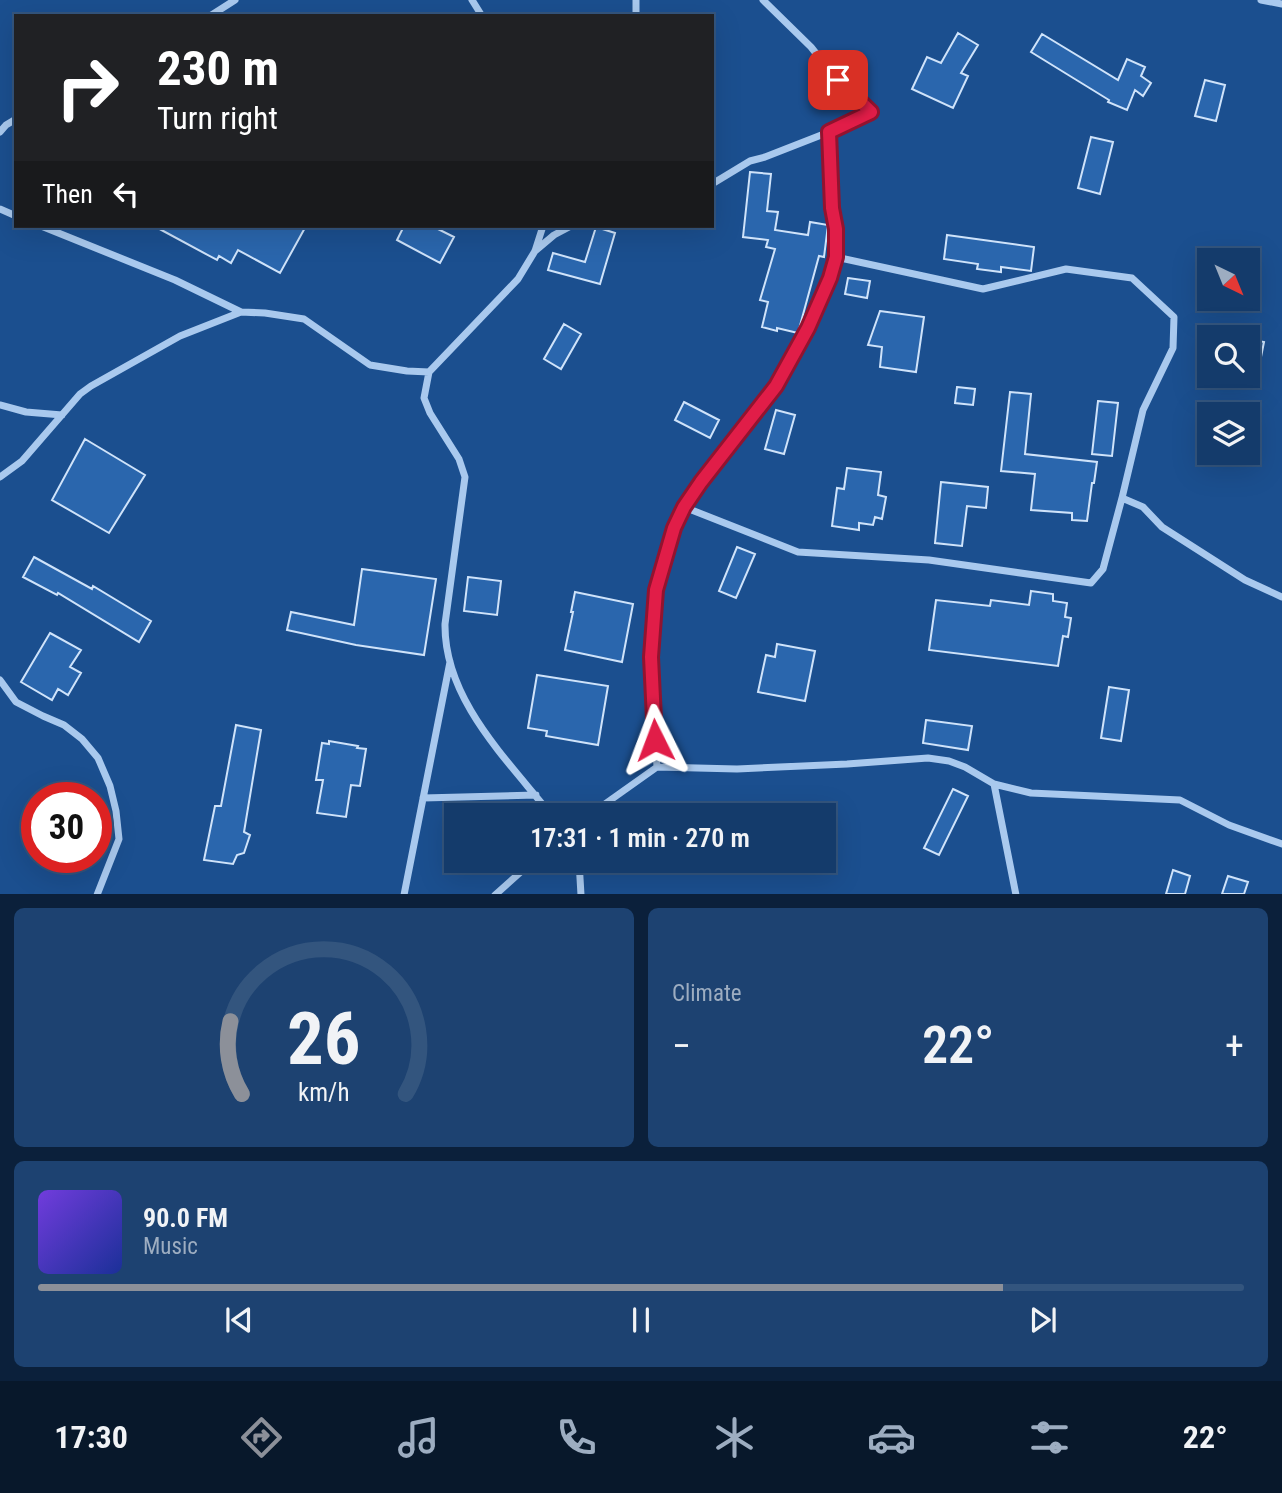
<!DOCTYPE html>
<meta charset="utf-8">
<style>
:root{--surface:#143b6b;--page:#1d4271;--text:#f1f3f6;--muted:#9dadc1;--line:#33557e;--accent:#8c9099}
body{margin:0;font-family:"Roboto Condensed",sans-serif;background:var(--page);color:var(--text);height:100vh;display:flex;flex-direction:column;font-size:26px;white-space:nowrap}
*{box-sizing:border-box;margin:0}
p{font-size:23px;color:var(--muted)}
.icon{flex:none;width:38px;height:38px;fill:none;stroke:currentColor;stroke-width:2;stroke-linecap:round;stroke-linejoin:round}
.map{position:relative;height:894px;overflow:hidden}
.side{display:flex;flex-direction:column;gap:14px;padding:14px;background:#0b203b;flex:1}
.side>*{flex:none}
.guide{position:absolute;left:14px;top:14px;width:700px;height:214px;border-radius:0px;box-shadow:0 7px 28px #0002,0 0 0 2px var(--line);background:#202124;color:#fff;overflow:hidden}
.needle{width:46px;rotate:137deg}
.tools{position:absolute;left:1197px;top:248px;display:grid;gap:14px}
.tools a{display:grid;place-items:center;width:63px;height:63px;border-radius:0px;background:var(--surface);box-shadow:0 7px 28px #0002,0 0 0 2px var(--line);font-size:35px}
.speed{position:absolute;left:21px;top:782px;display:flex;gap:14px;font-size:35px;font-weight:700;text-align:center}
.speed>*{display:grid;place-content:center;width:91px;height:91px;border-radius:50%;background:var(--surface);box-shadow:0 7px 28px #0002,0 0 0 2px var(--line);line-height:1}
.speed .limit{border:10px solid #d22;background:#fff;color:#111}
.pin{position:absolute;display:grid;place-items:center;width:60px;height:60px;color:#fff;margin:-30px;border-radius:14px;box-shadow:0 4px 10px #0006}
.me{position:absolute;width:77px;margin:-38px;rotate:357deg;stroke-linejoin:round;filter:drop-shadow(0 0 5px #0008)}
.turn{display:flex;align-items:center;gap:24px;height:147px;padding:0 28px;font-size:32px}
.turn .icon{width:91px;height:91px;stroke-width:2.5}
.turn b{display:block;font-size:49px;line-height:60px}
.then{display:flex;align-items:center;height:66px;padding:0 28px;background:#0003;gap:14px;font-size:26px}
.big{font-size:52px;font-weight:600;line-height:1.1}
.side .widget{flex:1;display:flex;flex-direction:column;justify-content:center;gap:10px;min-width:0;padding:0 24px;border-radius:10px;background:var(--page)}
.side .dial{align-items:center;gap:0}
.dial svg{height:182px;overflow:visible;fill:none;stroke:var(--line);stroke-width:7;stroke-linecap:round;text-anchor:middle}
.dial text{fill:var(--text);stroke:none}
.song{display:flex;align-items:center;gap:21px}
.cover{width:84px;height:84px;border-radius:10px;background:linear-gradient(135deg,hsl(260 70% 55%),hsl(230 70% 35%))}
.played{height:7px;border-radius:4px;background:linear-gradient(90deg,var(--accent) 80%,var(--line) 80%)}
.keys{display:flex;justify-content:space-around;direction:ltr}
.heat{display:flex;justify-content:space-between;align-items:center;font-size:38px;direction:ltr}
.side .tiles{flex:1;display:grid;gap:14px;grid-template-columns:1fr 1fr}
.widget:last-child{grid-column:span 2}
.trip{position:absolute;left:444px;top:803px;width:392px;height:70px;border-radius:0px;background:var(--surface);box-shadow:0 7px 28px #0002,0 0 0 2px var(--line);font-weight:600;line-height:70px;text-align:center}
.tabs{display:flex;height:112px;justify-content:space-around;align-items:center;background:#08182b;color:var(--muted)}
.tabs .icon{width:49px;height:49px}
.tabs .current{color:var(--accent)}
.tabs b{font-size:32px;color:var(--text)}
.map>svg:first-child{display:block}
.building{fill:#2a66ad;stroke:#cfe3fa;stroke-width:2}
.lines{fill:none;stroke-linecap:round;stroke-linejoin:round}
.minor{stroke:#a9c9ee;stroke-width:7}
.route-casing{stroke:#92132f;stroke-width:18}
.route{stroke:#e11d48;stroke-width:12}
</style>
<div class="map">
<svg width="1282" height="895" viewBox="0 0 1282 895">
<rect width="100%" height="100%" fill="#1b4f8f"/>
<path class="building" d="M958,33l20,12 -17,28 7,3 -15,32 -41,-19 15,-32 14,6z
M1042,34l76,46 9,-21 18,8 -4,9 10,7 -8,13 -8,-6 -8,20 -19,-8 1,-2 -78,-48z
M1205,80l20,5 -9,36 -21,-5z
M1091,137l22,5 -13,52 -22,-6z
M750,172l21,2 -4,37 11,1 -3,18 33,5 2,-13 18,3 -4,32 -5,-1 -21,77 -21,-5v3l-15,-4 6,-25 -8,-2 15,-51 -9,-2 2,-7 -25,-3z
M154,226h152l-26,47 -42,-23 -7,13 -12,-7 -2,4z
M404,226h28l22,11 -14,26 -43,-23z
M596,227l19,6 -15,51 -52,-14 5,-17 32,9z
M947,235l87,12 -3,24 -30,-4v5l-24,-3 1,-5 -34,-5z
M848,278l22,3 -3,17 -22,-4z
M880,311l44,6 -8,55 -36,-5 2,-20 -14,-2z
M564,324l17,10 -20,35 -17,-10z
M1248,339l16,3 -9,45 -7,-1z
M957,387l18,2 -2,16 -18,-2z
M1010,392l21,2 -6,60 72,8 -3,21h-2l-5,38 -15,-1v-7l-41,-3 4,-36 -34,-3z
M1098,401l20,2 -6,53 -20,-2z
M684,402l35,18 -9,18 -35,-18z
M776,410l19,5 -11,39 -19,-5z
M85,439l60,36 -36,58 -57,-33z
M847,468l34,4 -3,23 8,2 -4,22 -7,-2 -2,8 -14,-2v7l-27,-4 5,-38 7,1z
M941,482l47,5 -2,21 -19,-2 -5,40 -27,-3z
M737,547l18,7 -19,44 -17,-7z
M34,557l58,32 1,-3 58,35 -12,21 -81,-49 -1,2 -34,-18z
M362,569l74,10 -12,76 -68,-10 -69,-15 4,-18 63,13z
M468,577l33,4 -4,34 -33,-4z
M1031,591l22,3v7l14,2 -2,14 6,1 -3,19 -5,-1 -5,30 -129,-16 7,-50 54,6 1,-6 38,5z
M575,592l58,12 -11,58 -57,-12 8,-38h-2z
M50,633l31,17 -11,17 11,6 -13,22 -10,-6 -6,11 -31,-18z
M777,644l38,7 -10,50 -47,-9 8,-37 9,2z
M537,675l71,11 -10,59 -52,-9 1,-5 -19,-3z
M1109,687l20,3 -8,51 -20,-3z
M926,720l46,6 -4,24 -45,-7z
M236,725l25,5 -17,102 6,3 -6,18 -7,2 -4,9 -29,-4 11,-54h6z
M329,741l29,5 -1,2 9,1 -6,37 -9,-1 -5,32 -29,-4 6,-33h-7l6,-37 7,1z
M953,789l15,7 -29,59 -15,-7z
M1173,870l17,6 -5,18h-19z
M1228,876l20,6 -4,12h-22z"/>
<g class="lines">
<path class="minor" d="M472,0l10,16
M636,0v16
M1261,0l21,4
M210,16l25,-16
M0,132l6,-7 10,-6
M712,184l38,-23 15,-4 64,-25 42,-20 -34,-32 -26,-33 -48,-47
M0,209l16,7
M41,226l134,54 66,32
M543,226l-8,25 -17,28 -89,93 -5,26 6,15 29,46 6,18 -20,147c-1,76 63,136 107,192
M535,251l19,-16 17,-9
M836,257l147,32 83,-20 66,9 42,39 -1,31 -30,62 -21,88 21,9 19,20 83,53 37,17
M0,405l26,7 36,3
M0,477l22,-16 58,-67 11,-8 89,-50 61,-24 24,1 39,6 66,46 37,6 22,1
M684,507l114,45 131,8 162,23 12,-14 19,-71
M0,680l16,22 27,14 21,9 18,14 16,19 12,28 6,25 3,28 -22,56
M657,767l-6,-110 5,-67 18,-62 10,-21 17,-25 75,-96 32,-58 22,-50 6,-21v-28l-4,-21 -3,-76
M994,784l22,111
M423,798l113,-3
M588,816l69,-49 80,2 110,-5 81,-6 21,3 16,6 29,17 37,9 149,7 49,25 53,19
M579,861l2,34
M404,895l46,-233
M495,895l38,-34"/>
</g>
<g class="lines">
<g class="route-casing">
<path id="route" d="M655,740l-4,-83 5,-67 18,-62 10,-21 17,-25 75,-96 32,-58 22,-50 6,-21v-28l-4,-21 -3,-76 42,-20 -33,-32"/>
</g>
<use href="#route" class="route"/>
</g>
</svg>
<div class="tools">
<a><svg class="needle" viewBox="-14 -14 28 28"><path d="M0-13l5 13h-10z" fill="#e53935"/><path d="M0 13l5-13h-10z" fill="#9dadc1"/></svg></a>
<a><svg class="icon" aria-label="search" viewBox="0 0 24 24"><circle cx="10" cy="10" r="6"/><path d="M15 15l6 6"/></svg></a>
<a><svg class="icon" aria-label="layers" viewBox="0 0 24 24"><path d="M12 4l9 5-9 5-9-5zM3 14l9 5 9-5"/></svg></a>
</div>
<div class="speed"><div class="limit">30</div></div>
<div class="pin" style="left:838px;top:80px;background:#d93025"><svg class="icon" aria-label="arrive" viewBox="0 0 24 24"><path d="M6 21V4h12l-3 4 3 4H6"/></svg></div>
<svg class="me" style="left:655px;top:740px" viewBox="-20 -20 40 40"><path d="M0-17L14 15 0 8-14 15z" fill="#e11d48" stroke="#fff" stroke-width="4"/></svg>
<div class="trip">17:31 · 1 min · 270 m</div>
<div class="guide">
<div class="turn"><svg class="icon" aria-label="right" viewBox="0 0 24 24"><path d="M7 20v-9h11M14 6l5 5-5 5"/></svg><div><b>230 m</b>Turn right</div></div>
<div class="then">Then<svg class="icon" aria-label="left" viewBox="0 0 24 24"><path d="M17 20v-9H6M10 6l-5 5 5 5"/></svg></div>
</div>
</div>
<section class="side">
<div class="tiles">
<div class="widget dial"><svg viewBox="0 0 100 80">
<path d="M14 69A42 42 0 1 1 86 69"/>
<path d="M14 69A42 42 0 0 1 9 37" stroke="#8c9099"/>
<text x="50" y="56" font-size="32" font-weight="700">26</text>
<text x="50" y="72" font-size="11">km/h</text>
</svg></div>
<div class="widget"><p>Climate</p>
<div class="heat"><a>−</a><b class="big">22°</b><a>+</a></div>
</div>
<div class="widget">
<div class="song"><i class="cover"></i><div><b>90.0 FM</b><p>Music</p></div></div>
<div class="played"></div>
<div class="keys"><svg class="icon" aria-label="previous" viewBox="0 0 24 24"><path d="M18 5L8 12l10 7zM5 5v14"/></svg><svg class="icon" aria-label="pause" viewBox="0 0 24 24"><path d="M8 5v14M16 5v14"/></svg><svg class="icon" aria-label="next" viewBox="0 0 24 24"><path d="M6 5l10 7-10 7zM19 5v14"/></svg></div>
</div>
</div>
</section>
<nav class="tabs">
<b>17:30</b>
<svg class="icon current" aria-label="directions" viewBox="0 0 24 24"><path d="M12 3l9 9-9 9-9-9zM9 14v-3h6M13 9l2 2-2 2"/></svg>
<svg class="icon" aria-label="music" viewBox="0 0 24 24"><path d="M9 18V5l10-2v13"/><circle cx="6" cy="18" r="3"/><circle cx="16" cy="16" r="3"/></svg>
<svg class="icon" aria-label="phone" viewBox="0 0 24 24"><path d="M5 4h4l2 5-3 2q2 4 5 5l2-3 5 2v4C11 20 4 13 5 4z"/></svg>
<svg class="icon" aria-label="climate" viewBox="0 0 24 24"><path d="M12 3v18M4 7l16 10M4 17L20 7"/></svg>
<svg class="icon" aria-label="car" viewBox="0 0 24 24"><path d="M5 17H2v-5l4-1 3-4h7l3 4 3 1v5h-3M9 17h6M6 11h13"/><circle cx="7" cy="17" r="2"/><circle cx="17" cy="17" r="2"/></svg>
<svg class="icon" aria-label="filters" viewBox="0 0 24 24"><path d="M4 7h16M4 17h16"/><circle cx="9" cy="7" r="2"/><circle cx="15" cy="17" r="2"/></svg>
<b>22°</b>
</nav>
